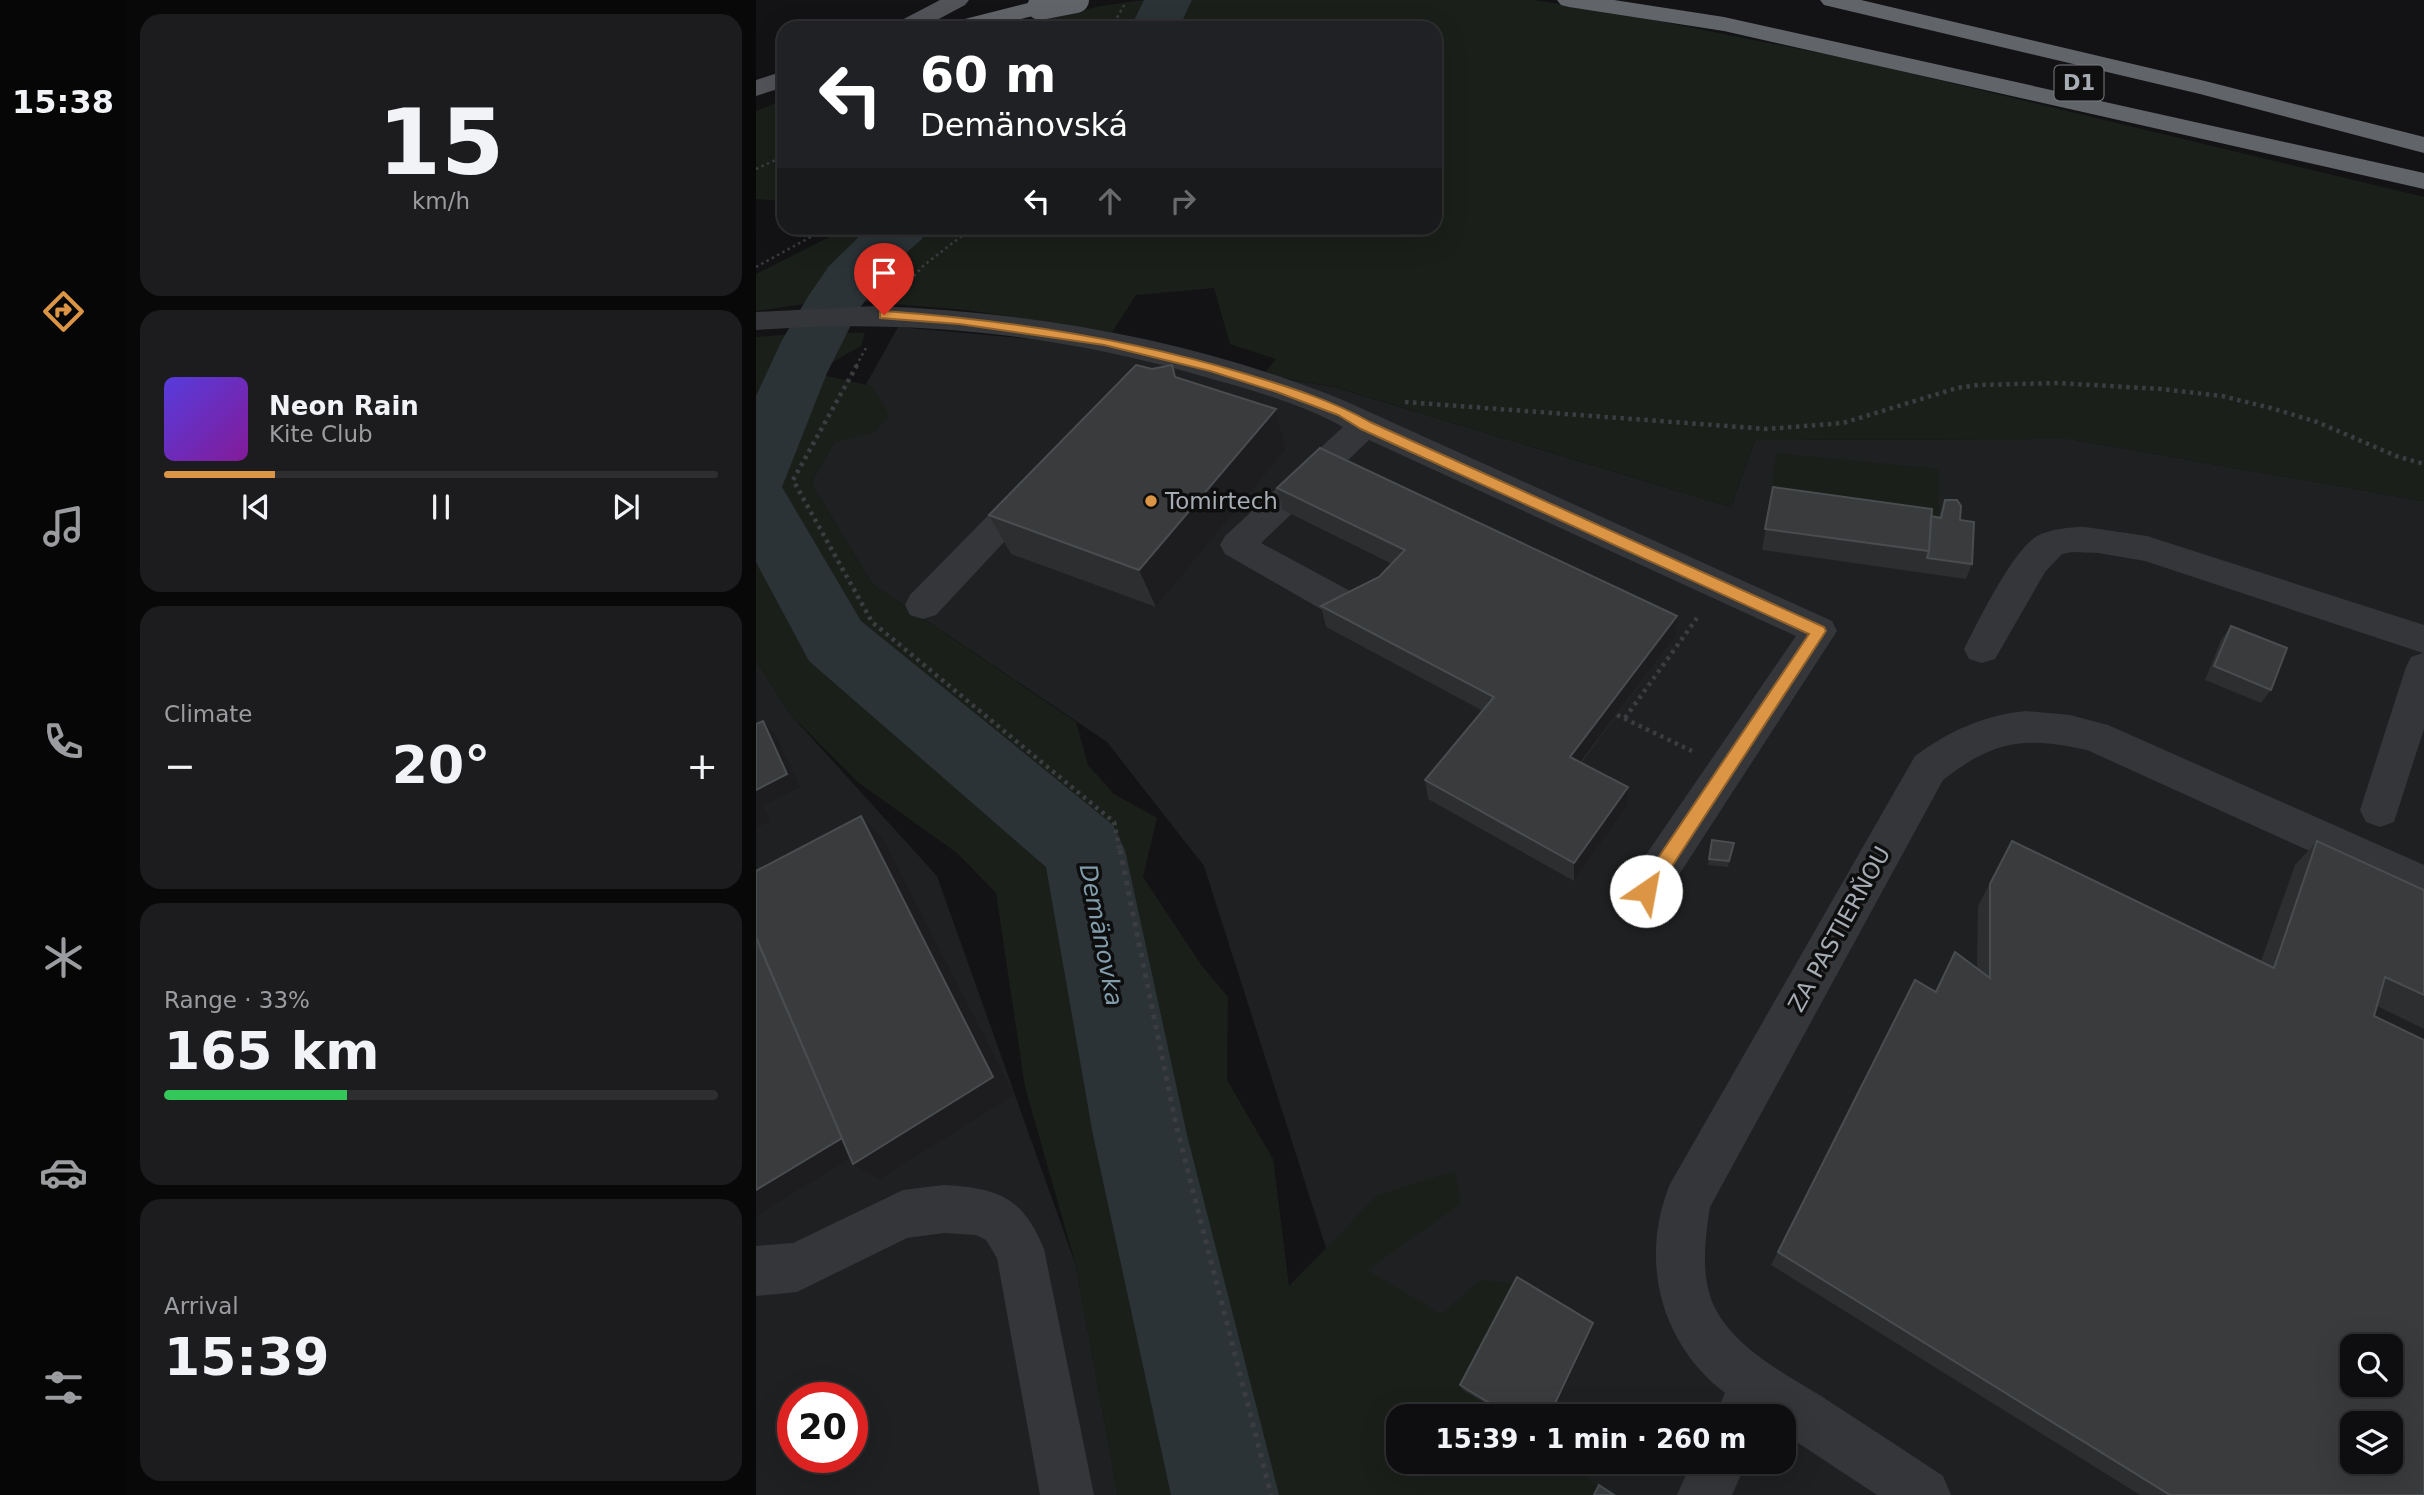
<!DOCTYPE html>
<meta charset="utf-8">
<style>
:root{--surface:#0e0e10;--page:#1c1c1e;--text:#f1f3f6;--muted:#9b9c9f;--line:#2e2e30;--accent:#db9544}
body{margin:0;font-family:"DejaVu Sans",sans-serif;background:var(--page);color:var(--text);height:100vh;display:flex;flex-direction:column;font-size:26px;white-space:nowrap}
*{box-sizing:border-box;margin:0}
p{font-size:23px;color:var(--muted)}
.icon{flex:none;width:38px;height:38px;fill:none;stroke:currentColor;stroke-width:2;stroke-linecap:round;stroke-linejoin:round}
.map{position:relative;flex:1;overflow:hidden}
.details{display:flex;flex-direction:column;gap:14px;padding:14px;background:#080809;width:630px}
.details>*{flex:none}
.guide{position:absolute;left:21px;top:21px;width:665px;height:214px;border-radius:21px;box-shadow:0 7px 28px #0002,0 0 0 2px var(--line);background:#202124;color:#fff;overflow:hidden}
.controls{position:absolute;left:1584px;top:1334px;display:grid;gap:14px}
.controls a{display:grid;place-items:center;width:63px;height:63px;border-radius:14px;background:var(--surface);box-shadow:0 7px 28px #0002,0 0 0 2px var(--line);font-size:35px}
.speed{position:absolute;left:21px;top:1382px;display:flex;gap:14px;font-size:35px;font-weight:700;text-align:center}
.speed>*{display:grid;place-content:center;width:91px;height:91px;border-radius:50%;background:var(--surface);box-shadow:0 7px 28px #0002,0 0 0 2px var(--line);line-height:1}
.speed .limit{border:10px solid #d22;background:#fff;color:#111}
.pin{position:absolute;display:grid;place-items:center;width:60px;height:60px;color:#fff;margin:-72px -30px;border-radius:50% 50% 50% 0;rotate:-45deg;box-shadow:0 0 7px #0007}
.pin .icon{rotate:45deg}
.me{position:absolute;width:77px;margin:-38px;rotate:33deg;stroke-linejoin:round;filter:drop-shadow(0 0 5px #0008)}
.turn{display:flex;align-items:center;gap:24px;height:147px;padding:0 28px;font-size:32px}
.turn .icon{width:91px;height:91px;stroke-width:2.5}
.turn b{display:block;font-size:49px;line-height:60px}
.lanes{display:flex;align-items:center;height:66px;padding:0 28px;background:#0003;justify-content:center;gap:35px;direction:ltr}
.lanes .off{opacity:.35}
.big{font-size:52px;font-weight:700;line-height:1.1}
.details .widget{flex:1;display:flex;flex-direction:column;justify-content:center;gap:10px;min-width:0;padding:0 24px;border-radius:21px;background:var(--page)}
.details .dial{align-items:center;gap:0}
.dial b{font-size:91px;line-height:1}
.song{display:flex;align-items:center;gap:21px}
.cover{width:84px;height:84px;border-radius:10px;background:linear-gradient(135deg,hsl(250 70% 55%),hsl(290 70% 35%))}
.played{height:7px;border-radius:4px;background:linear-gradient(90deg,var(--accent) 20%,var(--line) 20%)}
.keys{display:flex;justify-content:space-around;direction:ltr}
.heat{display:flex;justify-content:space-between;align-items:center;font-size:38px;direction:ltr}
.charge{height:10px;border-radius:5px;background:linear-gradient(90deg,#34c759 33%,var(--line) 0)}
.trip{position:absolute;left:630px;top:1404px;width:410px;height:70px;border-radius:21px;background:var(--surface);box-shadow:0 7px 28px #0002,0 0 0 2px var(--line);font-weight:700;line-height:70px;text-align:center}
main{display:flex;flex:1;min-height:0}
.dock{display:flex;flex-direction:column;width:126px;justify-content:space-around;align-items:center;background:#060606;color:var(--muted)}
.dock .icon{width:49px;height:49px}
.dock .active{color:var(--accent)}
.dock b{font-size:32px;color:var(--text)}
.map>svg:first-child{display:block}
.built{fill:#1f2021;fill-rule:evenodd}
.green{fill:#1a1f1a}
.water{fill:#2b3337}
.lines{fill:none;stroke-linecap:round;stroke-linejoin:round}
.river{fill:#2b3337;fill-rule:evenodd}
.path-far2{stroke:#3b3d40;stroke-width:2.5;stroke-dasharray:2.5 3.5;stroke-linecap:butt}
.path-far1{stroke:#3b3d40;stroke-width:4.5;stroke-dasharray:3.5 4.5;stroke-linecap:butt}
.path{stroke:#3b3d40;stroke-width:5;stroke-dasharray:4.5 6;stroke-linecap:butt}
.minor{fill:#353639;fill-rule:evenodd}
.major{fill:#515358;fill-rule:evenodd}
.highway{fill:#616469;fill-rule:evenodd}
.highway-bridge{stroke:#616469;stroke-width:26}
.wall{fill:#2c2e2f}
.shaded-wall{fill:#1d1d1f}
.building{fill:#393b3d;stroke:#4a4d50;stroke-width:2;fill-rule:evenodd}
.route{fill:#db9544;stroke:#8e612c;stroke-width:2}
.poi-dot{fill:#db9544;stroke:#0e0e0f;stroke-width:2.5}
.labels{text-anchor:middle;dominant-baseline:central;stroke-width:7;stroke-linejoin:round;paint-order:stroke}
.shield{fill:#0e0e0f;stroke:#787d82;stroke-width:2}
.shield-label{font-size:21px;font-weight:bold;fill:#a6acb3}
.poi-label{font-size:23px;fill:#a6acb3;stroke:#0e0e0f;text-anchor:start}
.street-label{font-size:23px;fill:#a6acb3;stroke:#0e0e0f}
.water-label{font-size:24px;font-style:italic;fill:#819dab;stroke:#0e0e0f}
</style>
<main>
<nav class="dock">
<b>15:38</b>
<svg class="icon active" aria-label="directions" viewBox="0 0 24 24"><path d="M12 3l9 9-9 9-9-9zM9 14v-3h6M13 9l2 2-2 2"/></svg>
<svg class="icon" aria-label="music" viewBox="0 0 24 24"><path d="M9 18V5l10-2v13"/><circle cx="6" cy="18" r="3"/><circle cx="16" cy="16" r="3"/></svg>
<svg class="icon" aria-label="phone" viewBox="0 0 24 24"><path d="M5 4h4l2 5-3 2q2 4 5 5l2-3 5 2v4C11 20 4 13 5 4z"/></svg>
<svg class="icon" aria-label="climate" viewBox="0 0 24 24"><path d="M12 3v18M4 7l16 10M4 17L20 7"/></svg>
<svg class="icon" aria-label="car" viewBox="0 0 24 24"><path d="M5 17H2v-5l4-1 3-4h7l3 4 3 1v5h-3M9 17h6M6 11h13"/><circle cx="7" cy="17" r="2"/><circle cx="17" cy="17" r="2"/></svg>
<svg class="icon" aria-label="filters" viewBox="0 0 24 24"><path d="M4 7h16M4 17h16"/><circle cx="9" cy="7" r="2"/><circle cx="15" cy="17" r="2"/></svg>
</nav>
<section class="details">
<div class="widget dial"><b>15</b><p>km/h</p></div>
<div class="widget">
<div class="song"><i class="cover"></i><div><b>Neon Rain</b><p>Kite Club</p></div></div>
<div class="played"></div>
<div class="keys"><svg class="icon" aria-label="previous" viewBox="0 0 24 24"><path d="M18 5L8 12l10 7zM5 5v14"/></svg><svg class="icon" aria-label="pause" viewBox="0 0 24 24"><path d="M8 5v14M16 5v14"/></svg><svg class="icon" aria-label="next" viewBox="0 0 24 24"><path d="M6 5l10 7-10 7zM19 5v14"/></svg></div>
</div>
<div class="widget"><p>Climate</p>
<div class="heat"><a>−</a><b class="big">20°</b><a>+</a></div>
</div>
<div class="widget"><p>Range · 33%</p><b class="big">165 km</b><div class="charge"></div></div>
<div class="widget"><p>Arrival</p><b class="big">15:39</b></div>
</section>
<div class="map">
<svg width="1668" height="1495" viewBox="0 0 1668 1495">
<rect width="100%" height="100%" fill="#131315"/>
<path class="built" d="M142,327l144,13 292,47 397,120 24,-67 315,-1 354,62v994h-1048l19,-31 -191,-598 -97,-124 -235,-158 -61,-101zM1596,1346h38v38h-38zM642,1416h385v45h-385zM1596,1423h38v38h-38z
M0,660l34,54 147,162 139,390 42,229h-362zM37,1398h59v60h-59z"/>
<path class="green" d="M388,0l-14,28h-128l99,-22z
M436,0h341l85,13 246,49 560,135v304l-354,-62 -315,1 -24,67 -396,-120 -72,-12 13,-16 -46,-15 -16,-56 -78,7 -24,37 -146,-22 -110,-9c17,-33 44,-54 75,-73h504v-200h-256z
M28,100v101l-28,-2v-88z
M83,228h45l-46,39 -27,36 -55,8v-37l87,-44z
M51,333h58l-4,13 -48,27 59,13 17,29 -14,17 -41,10 -23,41 61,101 204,138 12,43 26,29 43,24 -14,59 59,89 26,31 -1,83 46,79 16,127 88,-90 78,-25 6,32 -94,67 74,44 40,-34 38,4 -56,105 44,27h-109v45h171l29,27 -3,7h-477l-42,-229 -51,-179 -29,-194 -39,-40 -98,-70 -69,-69 -34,-54v-323z
M1020,453l163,16 -1,52 -167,-23z"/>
<path class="water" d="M388,0h48l-13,28h-49z
M128,228h47c-31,19 -58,40 -75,73l-45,2 27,-36z"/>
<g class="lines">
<path class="river" d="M112,228h61l-8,12 -28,24 -34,45 -32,64 -45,114 79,134 252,204 12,25 62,285 92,360h-108l-78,-360 -47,-268 -237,-206 -53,-99v-166l26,-56 27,-45 20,-29z"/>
<path class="path-far2" d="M355,28l15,-26
M472,28l17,-3 17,3
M0,169l28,-13
M0,267l71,-39
M150,285l17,-19 49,-38
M100,366l10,-18"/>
<path class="path-far1" d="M101,365l-64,115 79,142 242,200 6,30
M649,402l362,27 76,-6 114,-35 21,-3 80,-2 103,6 61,7 49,12 46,14 79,34 28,8
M861,715l75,36
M869,718l72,-100"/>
<path class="path" d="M364,850l56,275 95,370"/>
<path class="minor" d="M120,306c159,6 321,34 469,95l487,220 5,10 -177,273 -15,6 -15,-6 -6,-13 6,-13 166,-242 -427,-196 -108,103 91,49 5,10 -5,10 -13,4 -13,-4 -101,-58 -5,-9 5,-9 118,-109c-41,-23 -89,-36 -134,-49 -149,-44 -299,-60 -453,-48v-18z
M277,478l12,4 5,8 -5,8 -109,117 -13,4 -13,-4 -5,-10 5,-10 111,-113z
M1329,527l62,9 277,89v104l-30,93 -14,5 -14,-5 -6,-12 46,-143 5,-10 12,-4 -278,-92 -47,-8 -26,-1 -10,2 -17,18 -50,87 -13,4 -13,-4 -5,-10c14,-27 48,-98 73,-113 14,-7 32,-9 48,-9z
M1270,711l44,4 38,10 316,140v38l-337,-153c-63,-14 -93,-10 -144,30l-233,427c-5,31 -10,72 5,101 21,41 69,65 106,88 41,27 82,53 122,80l8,19h-74l-94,-62v-17h-68l10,-23c-65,-50 -86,-133 -55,-209l245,-428c34,-25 69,-41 111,-45z
M188,1185c54,3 79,12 100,64l50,246h-54l-43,-237 -11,-18 -10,-5 -32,-2 -37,5 -110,54 -41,4v-50l37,-3 110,-53z
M936,1461h55l-15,34h-55z"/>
<path class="major" d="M184,0h29l-4,5 -43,23h-30l4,-5z
M28,71v16l-28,9v-16z"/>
<path class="highway" d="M284,0l8,2 4,5 -4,5 -63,16h-40l4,-5z
M801,0h57l110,17 700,156v16l-700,-158 -155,-24 -8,-2z
M1064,0h41l344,81 219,56v16l-224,-59 -376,-89z"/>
<path class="highway-bridge" d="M284,7l36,-7"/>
</g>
<path class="wall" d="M420,377l100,32 10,40 -130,158 -145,-53 -22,-39z
M1017,487l166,31 6,-18 15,20 12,44 -6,15 -204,-29z
M521,488l398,149 -94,126 46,43 -53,75 -146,-82 -3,-19 58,-69 -157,-84 -5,-21 58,-29 13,-13 -109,-54z
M1475,626l40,64 -10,13 -56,-23 16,-40z
M956,840l22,3 -6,24 -20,-2z
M1256,841l249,120 34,-96 22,-24 107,49v139l-47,-23 -3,10 50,479h-284l-369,-230 133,-264 31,-10 20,-39 22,16 1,-62z
M837,1328l-41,88h-45l-44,-26 -3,-5z"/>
<path class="shaded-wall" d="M520,409l10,40 -130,158 -17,-37z
M921,616l-2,21 -105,139v-19z
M7,721l12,13 25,53 -37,18 7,16 -14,7v-39z
M872,787l-1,19 -53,75v-18z
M105,816l22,23 131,256 -135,84 -26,-15z
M89,1135l21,13 -110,68v-26z
M837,1323v5l-41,88h-3z"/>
<path class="building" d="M380,365l16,4 20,-4 3,12 101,32 -137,161 -150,-55z
M564,448l357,168 -107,141 58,30 -54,76 -149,-83 69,-83 -173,-91 58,-29 26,-27 -128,-62z
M1017,487l159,22 -3,42 -164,-22z
M1189,500h12l4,6 -1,14 14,2 -2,42 -45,-6 2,-7 2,-35 10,2z
M1475,626l56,22 -16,42 -57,-24z
M7,721l24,53 -31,16v-66z
M105,816l132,261 -140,87 -97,-227v-66z
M956,840l22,3 -5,18 -20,-2z
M1256,841l262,127 43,-127 107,49v105l-39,-18 -11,39 50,24v455h-254l-392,-243 137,-272 21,12 19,-40 35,26v-94zM1596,1346h38v38h-38zM1596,1423h38v38h-38z
M0,938l86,200 -86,52z
M761,1277l76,46 -44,93h-38l-51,-31z
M843,1485l15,10h-20z"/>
<path class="route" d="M128,311c123,9 244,27 362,63 43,13 85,26 124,48l454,205 2,4 -174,266 -6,2 -7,-2 -2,-6 2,-5 170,-252 -448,-205 -23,-14 -61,-23 -67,-21 -106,-26 -145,-21 -79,-6v-6z"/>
<circle class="poi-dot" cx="395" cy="501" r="7"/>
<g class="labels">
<rect class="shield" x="1298.5" y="65.5" width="49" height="35" rx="5"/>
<g class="shield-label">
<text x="1323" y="83">D1</text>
</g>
<g class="poi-label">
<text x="409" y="501">Tomirtech</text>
</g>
<g class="street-label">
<text transform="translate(1083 929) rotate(-61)">ZA PASTIERŇOU</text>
</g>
<g class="water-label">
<text transform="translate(345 935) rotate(79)">Demänovka</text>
</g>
</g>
</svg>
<div class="controls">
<a><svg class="icon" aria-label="search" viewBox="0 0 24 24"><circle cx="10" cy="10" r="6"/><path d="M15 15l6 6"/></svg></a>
<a><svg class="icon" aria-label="layers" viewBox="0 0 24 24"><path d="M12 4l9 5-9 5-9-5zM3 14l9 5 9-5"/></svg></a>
</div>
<div class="speed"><div class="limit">20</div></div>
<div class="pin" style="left:128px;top:315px;background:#d93025"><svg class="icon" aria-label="arrive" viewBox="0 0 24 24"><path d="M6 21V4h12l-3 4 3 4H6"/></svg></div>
<svg class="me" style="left:890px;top:891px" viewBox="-20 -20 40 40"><circle r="19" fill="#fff"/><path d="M0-13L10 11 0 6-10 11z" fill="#db9544"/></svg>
<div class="trip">15:39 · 1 min · 260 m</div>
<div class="guide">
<div class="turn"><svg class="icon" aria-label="left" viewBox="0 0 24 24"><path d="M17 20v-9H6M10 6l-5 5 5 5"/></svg><div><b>60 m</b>Demänovská</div></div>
<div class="lanes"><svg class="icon" aria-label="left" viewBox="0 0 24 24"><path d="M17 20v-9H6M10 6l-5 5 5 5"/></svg><svg class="icon off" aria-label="ahead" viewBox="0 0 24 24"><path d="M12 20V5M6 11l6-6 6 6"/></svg><svg class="icon off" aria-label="right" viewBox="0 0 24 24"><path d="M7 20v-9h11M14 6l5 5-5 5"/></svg></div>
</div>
</div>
</main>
